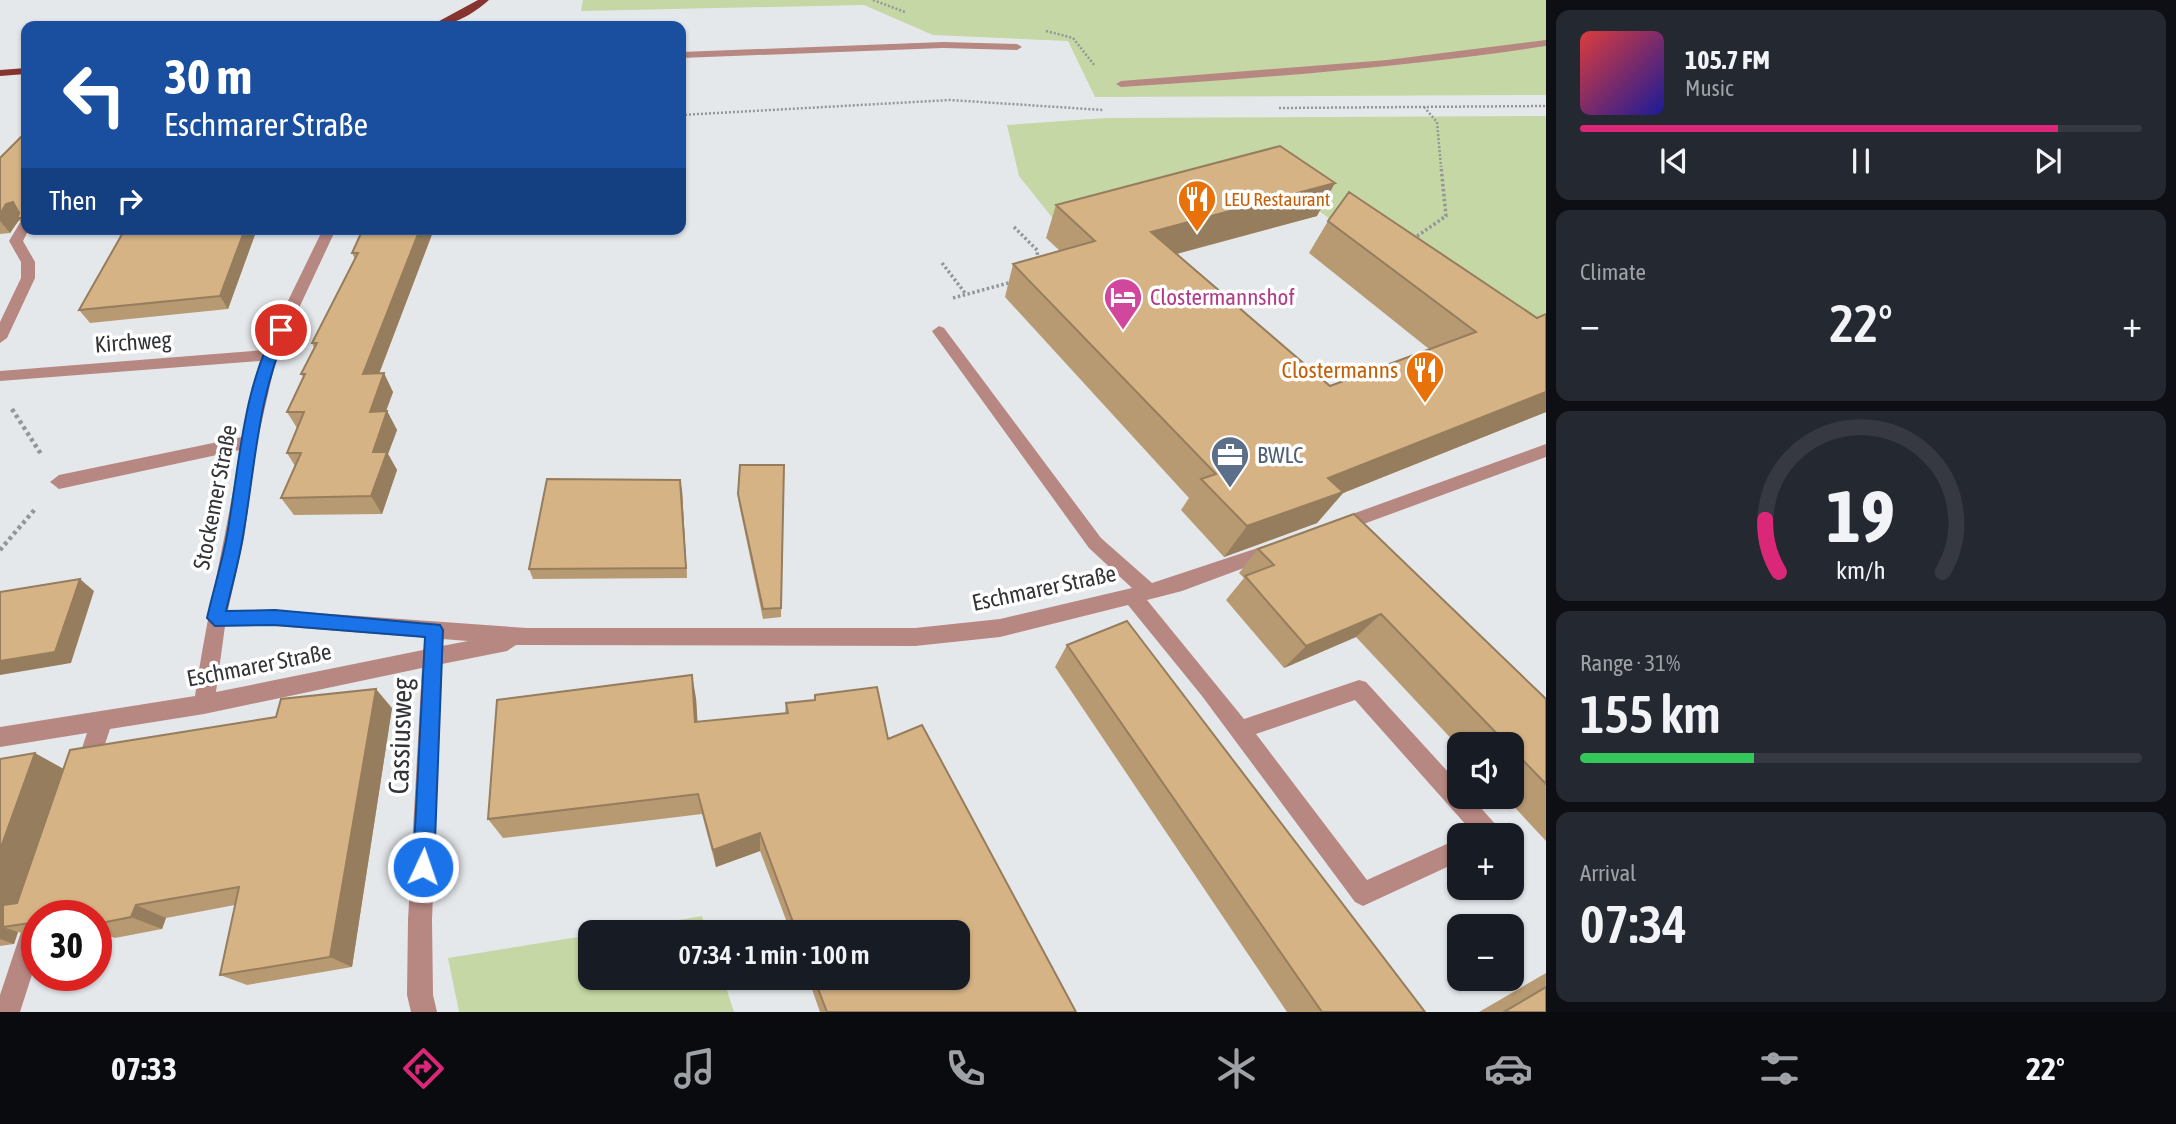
<!DOCTYPE html>
<meta charset="utf-8">
<style>
:root{--surface:#171b24;--page:#242831;--text:#f1f3f6;--muted:#9ea1a6;--line:#363941;--accent:#db2777}
body{margin:0;font-family:"Asap Condensed",sans-serif;background:var(--page);color:var(--text);height:100vh;display:flex;flex-direction:column;font-size:26px;white-space:nowrap}
*{box-sizing:border-box;margin:0}
p{font-size:23px;color:var(--muted)}
.icon{flex:none;width:38px;height:38px;fill:none;stroke:currentColor;stroke-width:2;stroke-linecap:round;stroke-linejoin:round}
.map{position:relative;flex:1;overflow:hidden}
.side{display:flex;flex-direction:column;gap:10px;padding:10px;background:#0d0f14;width:630px}
.side>*{flex:none}
.hud{position:absolute;left:21px;top:21px;width:665px;height:214px;border-radius:14px;box-shadow:0 2px 5px #0004;background:#1a4fa0;color:#fff;overflow:hidden}
.controls{position:absolute;left:1447px;top:732px;display:grid;gap:14px}
.controls a{display:grid;place-items:center;width:77px;height:77px;border-radius:14px;background:var(--surface);box-shadow:0 2px 5px #0004;font-size:35px}
.speed{position:absolute;left:21px;top:900px;display:flex;gap:14px;font-size:35px;font-weight:700;text-align:center}
.speed>*{display:grid;place-content:center;width:91px;height:91px;border-radius:50%;background:var(--surface);box-shadow:0 2px 5px #0004;line-height:1}
.speed .limit{border:10px solid #d22;background:#fff;color:#111}
.pin{position:absolute;display:grid;place-items:center;width:60px;height:60px;color:#fff;margin:-30px;border:4px solid #fff;border-radius:50%;box-shadow:0 2px 7px #0007}
.me{position:absolute;width:77px;margin:-38px;rotate:3deg;stroke-linejoin:round;filter:drop-shadow(0 0 5px #0008)}
.turn{display:flex;align-items:center;gap:24px;height:147px;padding:0 28px;font-size:32px}
.turn .icon{width:91px;height:91px;stroke-width:2.5}
.turn b{display:block;font-size:49px;line-height:60px}
.then{display:flex;align-items:center;height:66px;padding:0 28px;background:#0003;gap:14px;font-size:26px}
.big{font-size:52px;font-weight:600;line-height:1.1}
.side .tile{flex:1;display:flex;flex-direction:column;justify-content:center;gap:10px;min-width:0;padding:0 24px;border-radius:14px;background:var(--page)}
.side .dial{align-items:center;gap:0}
.dial svg{height:182px;overflow:visible;fill:none;stroke:var(--line);stroke-width:7;stroke-linecap:round;text-anchor:middle}
.dial text{fill:var(--text);stroke:none}
.song{display:flex;align-items:center;gap:21px}
.cover{width:84px;height:84px;border-radius:10px;background:linear-gradient(135deg,hsl(0 70% 55%),hsl(240 70% 35%))}
.played{height:7px;border-radius:4px;background:linear-gradient(90deg,var(--accent) 85%,var(--line) 85%)}
.keys{display:flex;justify-content:space-around;direction:ltr}
.heat{display:flex;justify-content:space-between;align-items:center;font-size:38px;direction:ltr}
.charge{height:10px;border-radius:5px;background:linear-gradient(90deg,#34c759 31%,var(--line) 0)}
.trip{position:absolute;left:578px;top:920px;width:392px;height:70px;border-radius:14px;background:var(--surface);box-shadow:0 2px 5px #0004;font-weight:600;line-height:70px;text-align:center}
.menu{display:flex;height:112px;justify-content:space-around;align-items:center;background:#090b0e;color:var(--muted)}
.menu .icon{width:49px;height:49px}
.menu .current{color:var(--accent)}
.menu b{font-size:32px;color:var(--text)}
main{display:flex;flex:1;min-height:0}
.map>svg:first-child{display:block}
.green{fill:#c5d7a4}
.lines{fill:none;stroke-linecap:round;stroke-linejoin:round}
.path-far2{stroke:#949699;stroke-width:2.5;stroke-dasharray:2 2;stroke-linecap:butt}
.path-far1{stroke:#949699;stroke-width:3.5;stroke-dasharray:2.5 2.5;stroke-linecap:butt}
.path{stroke:#949699;stroke-width:4.5;stroke-dasharray:3.5 3.5;stroke-linecap:butt}
.minor{fill:#b78782;fill-rule:evenodd}
.major{fill:#863430;fill-rule:evenodd}
.wall{fill:#b89a72}
.shaded-wall{fill:#967d5d}
.building{fill:#d6b385;stroke:#967d5d;stroke-width:2}
.route{fill:#1a73e8;stroke:#114b97;stroke-width:2}
.labels{text-anchor:middle;dominant-baseline:central;stroke-width:7;stroke-linejoin:round;paint-order:stroke}
.far-food-label{font-size:19px;fill:#c56008;stroke:#fff;text-anchor:start}
.hotel-label{font-size:23px;fill:#b23c85;stroke:#fff;text-anchor:start}
.street-label{font-size:23px;fill:#333436;stroke:#fff}
.food-label{font-size:23px;fill:#c56008;stroke:#fff;text-anchor:end}
.service-label{font-size:23px;fill:#4e5e75;stroke:#fff;text-anchor:start}
.near-street-label{font-size:28px;fill:#333436;stroke:#fff}
</style>
<main>
<div class="map">
<svg width="1546" height="1012" viewBox="0 0 1546 1012">
<rect width="100%" height="100%" fill="#e5e8eb"/>
<path class="green" d="M583,0h963v95l-451,2 -27,-56 -135,-6 -69,-30 -283,6z
M1546,116v259l-281,-203 -202,59 -44,-55 -12,-51 99,-7z
M702,916l6,17h-107z
M590,935v43h133l11,34h-275l-11,-54z"/>
<g class="lines">
<path class="path-far2" d="M873,0l32,12
M1046,31l27,7 22,28
M1424,107l13,15 4,45
M1279,108l267,-2
M681,115l269,-15 153,10"/>
<path class="path-far1" d="M1014,227l23,23 1,12
M1413,239l33,-23 -5,-50
M942,263l23,30
M953,298l59,-16"/>
<path class="path" d="M12,409l29,45
M0,550l36,-42"/>
<path class="minor" d="M1546,40v6c-141,21 -283,32 -425,41l-5,-3 5,-3 266,-21z
M943,42l74,2 5,3 -5,3 -74,-2 -262,10v-6z
M26,220v9h3l-6,12 12,21v16l-28,60 -7,5v-21l21,-44v-16l-12,-21 12,-20z
M323,229h13l-59,126 -20,87 -13,96 -16,72h47l252,18h388l85,-9 132,-31 -43,-40 -155,-214 -2,-3 7,-5 5,2 157,210 51,45 121,-40 6,2 3,5 -3,5 -97,36 -35,9 97,119 115,-39 7,2 94,103v11h10l28,31 3,8h-26l-120,-135 -99,34 111,146 93,-42v23l-97,45 -8,-4 -153,-206 -74,-91 -128,32 -85,9 -399,-1 -9,6 -65,13 -10,256 1,75 4,17h-26l-4,-17 1,-75 14,-252 -218,46 -94,15 -16,48 -8,3 -8,-3 -3,-8 12,-36 -87,14v-20l195,-31c12,-83 32,-163 45,-246l-181,39 -9,-7 9,-7 183,-38 18,-76 -260,20v-10l264,-21zM225,626h50l193,15 -26,5 -9,-6 -7,3 -3,7 -207,42z
M1546,444v13l-207,76 -6,-2 -3,-5 3,-5z
M37,908l10,7h-10v44l-17,53h-20v-17l28,-84z"/>
<path class="major" d="M478,0h11c-16,14 -37,27 -59,26z
M26,68v6l-26,2v-6z"/>
</g>
<path class="wall" d="M26,132v97l-7,-9 -9,13 -10,1v-76z
M1056,205l261,11 -140,38 153,132 99,-37 -120,-96 19,-32 209,97 9,-4v98l-203,81 -26,30 -93,34 -43,-47 8,-12 -184,-201 8,-33 47,-13 -14,-13z
M26,229h13l-3,4h-6z
M119,229h138l-29,80 -138,14 -11,-13 44,-77z
M363,229h71l-55,145 14,18 -7,19h1l10,19 -9,24 9,16 -15,44 -88,1 -13,-17 14,-32 -8,-13 10,-25 -10,-16 16,-35 -2,-3 13,-26 -2,-5 43,-84 -3,-6z
M784,465l-3,152 -18,2 -24,-115 -1,-10z
M682,490l5,88 -154,1 -4,-10z
M1258,549l288,150v142l-42,-45h8v-52h-52v4l-104,-111 -72,31 -58,-68 18,-22 -5,-5z
M1067,645l358,367h-138l-232,-345z
M815,695l73,44 188,273h-256l-12,-34h149v-45h-166l-31,-82 -44,16 -14,-53 -199,24 -15,-19 208,-121 1,24 88,-9 1,-10 28,-3z
M392,708l-40,259 -105,18 -27,-10 15,-70 -69,13 -4,11 -47,9 -19,-7v-16h-59v23l-19,-6 -4,12 -14,2v-187l64,10z
M1546,973v39h-67z"/>
<path class="shaded-wall" d="M1335,183l-18,33 -179,48 13,-32z
M13,202l13,12v7l-2,-3h-7l2,2 -9,13 -10,-12v-7l6,-10z
M245,229h12l-29,80 -8,-13z
M420,229h14l-62,163 -9,-18z
M384,373l9,19 -14,38 -9,-18z
M1546,392v20l-203,81 -26,30 -93,34 23,-31 81,-48z
M387,411l10,19 -9,24 9,16 -15,44 -11,-18 2,-44z
M680,480l2,10 5,88 -1,-10z
M80,579l14,12 -23,72 -71,12v-14z
M1381,614l-25,23 -72,31 22,-22z
M692,675l4,23 3,46 -4,-22z
M376,689l16,19 -40,259 -22,-10z
M35,753l36,20 -50,152 -18,2 15,5 -4,12 -14,-5v-89z
M760,833v18l-44,16 -3,-17z
M136,905l30,13 -4,11 -31,-12z"/>
<path class="building" d="M26,132v82l-2,4h-7l2,-5 -6,-11 -7,2 -6,10v-56z
M1280,146l55,37 -184,49 179,154 146,-54 -148,-111 21,-29 188,126 9,-4v78l-218,86 15,14 -96,34 -46,-47 15,-5 -203,-210 82,-23 -39,-36z
M125,229h120l-25,67 -141,14z
M363,229h57l-57,145 21,-1 -14,39 17,-1 -14,41h14l-16,44 -90,2 20,-45h-14l17,-41h-17l18,-38h-4l16,-31h-5l46,-90h-6z
M740,465h44l-3,143 -18,1 -25,-115z
M547,479l133,1 6,88 -157,1z
M1354,514l192,185v85l-34,-35v-5h-5l-126,-130 -75,32 -61,-70 29,-11 -16,-16z
M80,579l-25,73 -55,9v-69z
M1127,621l298,391h-103l-255,-367z
M692,675l3,47 93,-9 -2,-10 29,-3v-5l62,-8 11,52 34,-14 154,287h-249l-13,-34h143v-45h-160l-37,-100 -47,17 -15,-56 -210,25 9,-119z
M376,689l-46,268 -110,18 19,-88 -103,18 -5,12 -35,7v-9h-59v7l-34,5v-22l14,-2 53,-153 206,-33 5,-18z
M35,753l-35,97v-91z
M1546,987v25h-42z"/>
<path class="route" d="M281,325l7,5c-30,63 -33,138 -45,206 -4,25 -11,50 -17,75l49,-1 165,15 3,5 -9,237 -3,8 -8,3 -7,-3 -3,-8 12,-230 -150,-12 -60,1 -8,-8c6,-27 15,-55 20,-83 12,-66 16,-151 50,-208z"/>
<defs>
<g id="restaurant-pin" transform="scale(2.0125)"><path d="M0 17L-7.5 6A9.5 9.5 0 1 1 7.5 6Z" fill="#e8710a" stroke="#fff"/><path d="M-5-6h1v4h1v-4h1v4h1v-4h1v5L-1.5 .5V6h-2V.5L-5-1ZM5-6V6H3V1.5H1.5Q1.5-4 5-6Z" fill="#fff"/></g>
<g id="hotel-pin" transform="scale(2.0125)"><path d="M0 17L-7.5 6A9.5 9.5 0 1 1 7.5 6Z" fill="#d1479c" stroke="#fff"/><path d="M-6-4.5h1.5V1H6V5H4.5V3h-9V5H-6ZM-4 0a1.8 1.8 0 1 1 3.6 0ZM.5 0V-2.5h3Q6-2.5 6 0Z" fill="#fff"/></g>
<g id="office-pin" transform="scale(2.0125)"><path d="M0 17L-7.5 6A9.5 9.5 0 1 1 7.5 6Z" fill="#5c6f8a" stroke="#fff"/><path d="M-6-3h4V-5.5h4V-3h4V5H-6ZM-1-4.5V-3h2v-1.5ZM-6 0V1H6V0Z" fill="#fff"/></g>
</defs>
<g fill-rule="evenodd">
<use href="#restaurant-pin" x="1197" y="199"/>
<use href="#hotel-pin" x="1123" y="297"/>
<use href="#restaurant-pin" x="1425" y="370"/>
<use href="#office-pin" x="1230" y="455"/>
</g>
<g class="labels">
<g class="far-food-label">
<text x="1224" y="199">LEU Restaurant</text>
</g>
<g class="hotel-label">
<text x="1150" y="297">Clostermannshof</text>
</g>
<g class="street-label">
<text transform="translate(133 342) rotate(-4)">Kirchweg</text>
<text transform="translate(215 497) rotate(-79)">Stockemer Straße</text>
<text transform="translate(1044 588) rotate(-12)">Eschmarer Straße</text>
<text transform="translate(259 665) rotate(-11)">Eschmarer Straße</text>
</g>
<g class="food-label">
<text x="1398" y="370">Clostermanns</text>
</g>
<g class="service-label">
<text x="1257" y="455">BWLC</text>
</g>
<g class="near-street-label">
<text transform="translate(400 736) rotate(-88)">Cassiusweg</text>
</g>
</g>
</svg>
<div class="controls">
<a><svg class="icon" aria-label="sound" viewBox="0 0 24 24"><path d="M4 9h4l5-4v14l-5-4H4zM17 9q2 3 0 6"/></svg></a>
<a>+</a>
<a>−</a>
</div>
<div class="speed"><div class="limit">30</div></div>
<div class="pin" style="left:281px;top:330px;background:#d93025"><svg class="icon" aria-label="arrive" viewBox="0 0 24 24"><path d="M6 21V4h12l-3 4 3 4H6"/></svg></div>
<svg class="me" style="left:423px;top:867px" viewBox="-20 -20 40 40"><circle r="17" fill="#1a73e8" stroke="#fff" stroke-width="3"/><path d="M0-11L8 9 0 5-8 9z" fill="#fff"/></svg>
<div class="trip">07:34 · 1 min · 100 m</div>
<div class="hud">
<div class="turn"><svg class="icon" aria-label="left" viewBox="0 0 24 24"><path d="M17 20v-9H6M10 6l-5 5 5 5"/></svg><div><b>30 m</b>Eschmarer Straße</div></div>
<div class="then">Then<svg class="icon" aria-label="right" viewBox="0 0 24 24"><path d="M7 20v-9h11M14 6l5 5-5 5"/></svg></div>
</div>
</div>
<section class="side">
<div class="tile">
<div class="song"><i class="cover"></i><div><b>105.7 FM</b><p>Music</p></div></div>
<div class="played"></div>
<div class="keys"><svg class="icon" aria-label="previous" viewBox="0 0 24 24"><path d="M18 5L8 12l10 7zM5 5v14"/></svg><svg class="icon" aria-label="pause" viewBox="0 0 24 24"><path d="M8 5v14M16 5v14"/></svg><svg class="icon" aria-label="next" viewBox="0 0 24 24"><path d="M6 5l10 7-10 7zM19 5v14"/></svg></div>
</div>
<div class="tile"><p>Climate</p>
<div class="heat"><a>−</a><b class="big">22°</b><a>+</a></div>
</div>
<div class="tile dial"><svg viewBox="0 0 100 80">
<path d="M14 69A42 42 0 1 1 86 69"/>
<path d="M14 69A42 42 0 0 1 8 46" stroke="#db2777"/>
<text x="50" y="56" font-size="32" font-weight="700">19</text>
<text x="50" y="72" font-size="11">km/h</text>
</svg></div>
<div class="tile"><p>Range · 31%</p><b class="big">155 km</b><div class="charge"></div></div>
<div class="tile"><p>Arrival</p><b class="big">07:34</b></div>
</section>
</main>
<nav class="menu">
<b>07:33</b>
<svg class="icon current" aria-label="directions" viewBox="0 0 24 24"><path d="M12 3l9 9-9 9-9-9zM9 14v-3h6M13 9l2 2-2 2"/></svg>
<svg class="icon" aria-label="music" viewBox="0 0 24 24"><path d="M9 18V5l10-2v13"/><circle cx="6" cy="18" r="3"/><circle cx="16" cy="16" r="3"/></svg>
<svg class="icon" aria-label="phone" viewBox="0 0 24 24"><path d="M5 4h4l2 5-3 2q2 4 5 5l2-3 5 2v4C11 20 4 13 5 4z"/></svg>
<svg class="icon" aria-label="climate" viewBox="0 0 24 24"><path d="M12 3v18M4 7l16 10M4 17L20 7"/></svg>
<svg class="icon" aria-label="car" viewBox="0 0 24 24"><path d="M5 17H2v-5l4-1 3-4h7l3 4 3 1v5h-3M9 17h6M6 11h13"/><circle cx="7" cy="17" r="2"/><circle cx="17" cy="17" r="2"/></svg>
<svg class="icon" aria-label="filters" viewBox="0 0 24 24"><path d="M4 7h16M4 17h16"/><circle cx="9" cy="7" r="2"/><circle cx="15" cy="17" r="2"/></svg>
<b>22°</b>
</nav>
